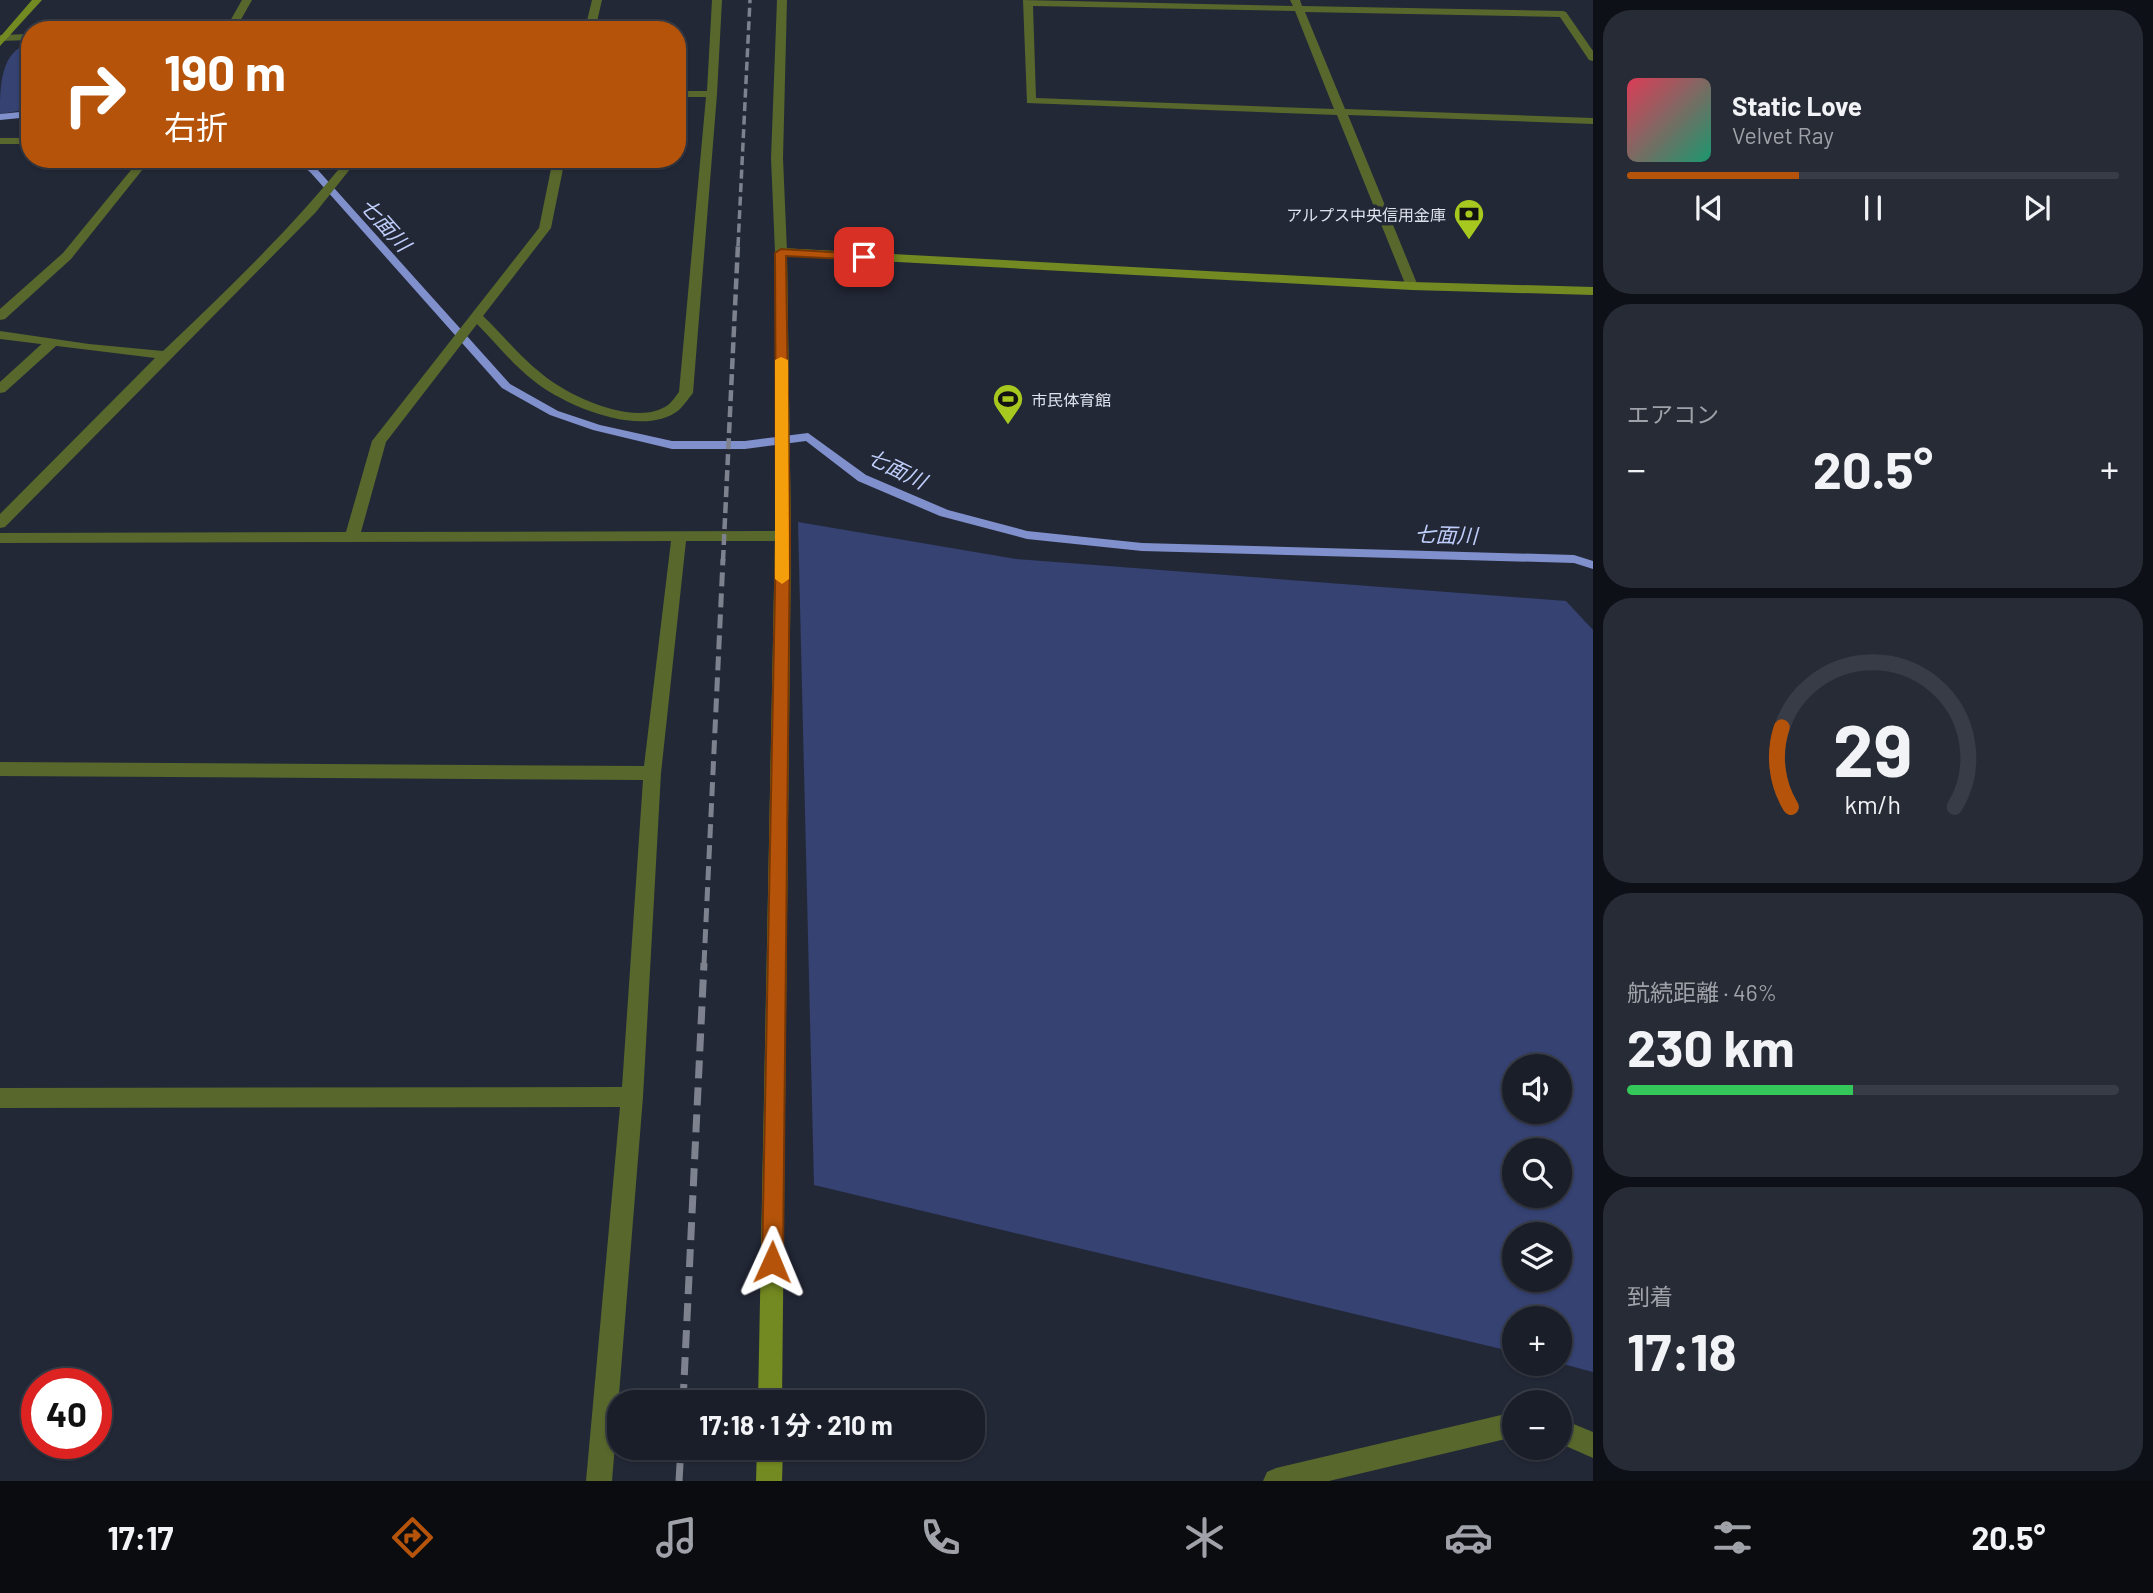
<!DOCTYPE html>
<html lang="ja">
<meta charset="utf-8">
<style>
:root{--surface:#1a1e29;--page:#272b35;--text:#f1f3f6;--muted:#9fa2a8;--line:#383c46;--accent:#b45309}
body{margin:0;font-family:Barlow,"Noto Sans JP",sans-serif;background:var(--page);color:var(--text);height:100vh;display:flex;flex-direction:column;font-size:26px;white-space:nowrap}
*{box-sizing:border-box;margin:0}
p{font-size:23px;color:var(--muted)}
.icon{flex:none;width:38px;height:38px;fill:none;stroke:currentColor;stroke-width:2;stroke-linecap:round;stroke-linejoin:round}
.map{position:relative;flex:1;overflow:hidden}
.details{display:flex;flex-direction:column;gap:10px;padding:10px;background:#0e1017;width:560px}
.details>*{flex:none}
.top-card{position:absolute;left:21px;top:21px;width:665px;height:147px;border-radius:28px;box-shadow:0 2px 5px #0004,0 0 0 2px var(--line);background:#b45309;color:#fff;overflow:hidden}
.buttons{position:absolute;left:1502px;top:1054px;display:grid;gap:14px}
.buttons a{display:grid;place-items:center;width:70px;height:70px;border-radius:50%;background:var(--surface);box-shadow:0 2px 5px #0004,0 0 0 2px var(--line);font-size:35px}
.speed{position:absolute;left:21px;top:1368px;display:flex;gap:14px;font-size:35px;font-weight:700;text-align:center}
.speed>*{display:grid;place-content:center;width:91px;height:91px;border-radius:50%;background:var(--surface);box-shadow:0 2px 5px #0004,0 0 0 2px var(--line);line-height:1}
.speed .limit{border:10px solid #d22;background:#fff;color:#111}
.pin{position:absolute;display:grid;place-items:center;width:60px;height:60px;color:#fff;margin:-30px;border-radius:14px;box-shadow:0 4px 10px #0006}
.me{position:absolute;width:77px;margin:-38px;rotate:1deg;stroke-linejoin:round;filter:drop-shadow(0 0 5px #0008)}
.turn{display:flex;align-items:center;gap:24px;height:147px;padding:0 28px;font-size:32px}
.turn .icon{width:91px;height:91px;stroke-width:2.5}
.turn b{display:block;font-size:49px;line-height:60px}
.big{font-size:52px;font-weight:700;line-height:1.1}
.details .tile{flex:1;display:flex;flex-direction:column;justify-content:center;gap:10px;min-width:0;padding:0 24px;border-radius:28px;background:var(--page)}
.details .dial{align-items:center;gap:0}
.dial svg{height:182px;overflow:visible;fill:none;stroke:var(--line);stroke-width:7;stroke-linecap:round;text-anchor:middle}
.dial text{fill:var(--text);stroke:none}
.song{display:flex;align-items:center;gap:21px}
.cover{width:84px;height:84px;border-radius:10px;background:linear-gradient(135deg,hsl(350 70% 55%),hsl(160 70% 35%))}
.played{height:7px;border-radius:4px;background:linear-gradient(90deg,var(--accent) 35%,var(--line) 35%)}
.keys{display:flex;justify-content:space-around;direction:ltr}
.heat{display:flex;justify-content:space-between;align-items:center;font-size:38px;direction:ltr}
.charge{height:10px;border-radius:5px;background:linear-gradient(90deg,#34c759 46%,var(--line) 0)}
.trip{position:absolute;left:607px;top:1390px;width:378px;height:70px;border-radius:28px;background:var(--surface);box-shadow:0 2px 5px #0004,0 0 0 2px var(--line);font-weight:700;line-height:70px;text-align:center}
.menu{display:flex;height:112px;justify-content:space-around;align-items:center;background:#0a0c10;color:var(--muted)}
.menu .icon{width:49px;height:49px}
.menu .active{color:var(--accent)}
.menu b{font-size:32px;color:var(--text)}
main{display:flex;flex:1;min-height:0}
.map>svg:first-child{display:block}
.green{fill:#354272;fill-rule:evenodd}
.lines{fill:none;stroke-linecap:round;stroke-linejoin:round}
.stream{fill:#8090cc;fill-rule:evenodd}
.lane{fill:#58672c;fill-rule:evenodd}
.street{fill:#58672c;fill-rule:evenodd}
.secondary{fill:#738921;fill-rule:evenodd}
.rail-far3{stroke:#7d828e;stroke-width:3.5;stroke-dasharray:9 4.5;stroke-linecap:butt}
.rail-far2{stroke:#7d828e;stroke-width:4.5;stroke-dasharray:11 5;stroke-linecap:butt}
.rail-far1{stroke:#7d828e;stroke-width:5;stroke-dasharray:14 7;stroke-linecap:butt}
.rail{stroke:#7d828e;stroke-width:7;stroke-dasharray:18 9;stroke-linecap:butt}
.route{fill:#b45309;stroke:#753606;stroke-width:2}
.slow{fill:#f59e0b}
.labels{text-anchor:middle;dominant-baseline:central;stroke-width:7;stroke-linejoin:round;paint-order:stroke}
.far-poi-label{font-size:16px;fill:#dee2ec;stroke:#232837;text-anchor:end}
.water-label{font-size:21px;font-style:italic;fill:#bfcefa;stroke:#232837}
</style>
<main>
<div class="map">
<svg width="1593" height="1481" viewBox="0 0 1593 1481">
<rect width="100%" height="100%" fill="#232837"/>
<path class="green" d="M30,43v66l-30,5c0,-27 0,-63 30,-71z
M798,522l218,37 550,42 27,29v742l-34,-9v-45h-45v34l-700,-167zM1514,1066h45v45h-45zM1514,1150h45v45h-45zM1514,1234h45v45h-45z"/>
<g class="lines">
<path class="stream" d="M30,111v6l-30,3v-6z
M295,159h10l12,10 193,215 48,27 42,14 72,16h73l63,-8 58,42 82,35 79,21 115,12 432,12 19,6v8l-19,-6 -432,-12 -115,-12 -87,-23 -82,-35 -52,-40 -61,8h-73l-79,-19 -43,-15 -48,-27 -191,-215z"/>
<path class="lane" d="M51,339l7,4 -2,3 -51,46 -5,1v-11l46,-42z"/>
<path class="street" d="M242,0h10l-17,30h-10z
M592,0h10l-7,30h-130l5,-3 116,-2z
M712,0h10l-5,94 -24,299c-4,5 -9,12 -14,17 -36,29 -114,-4 -145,-29 -21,-16 -38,-38 -57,-57l-91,118 -25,90 422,-1 8,5 -8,5h-97l-25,232 -18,324 -31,384h-26l34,-374 -620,1v-20l622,-1 21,-307 -643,-4v-14l644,4 27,-225 -671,2v-10l346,-1 26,-91 167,-213 14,-69h12l-14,69 -68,88c20,19 37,41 59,58 26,22 94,54 126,31 4,-3 8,-9 11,-13l27,-295h-29v-6h30z
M777,0h10l-4,158 4,94 -6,4 -6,-4 -4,-94z
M1023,0l270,6 -3,-6h10l2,6 261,5 3,1 27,39v10l-4,-1 -29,-43 -255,-5 40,97 248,9v6l-245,-9 70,171 -6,4 -6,-4 -69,-171 -310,-12zM1033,6l262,5 39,98 -298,-11z
M30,34v6l-30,1v-6z
M0,138h30v6h-30z
M140,159h11l-80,100 -66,60 -5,1v-11l63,-56z
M347,159h11l-42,53 -311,315 -5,1v-14l155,-156 -155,-19v-8l89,13 74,7c65,-62 128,-122 184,-192z
M1514,1412v25l-185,44h-66l4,-9 9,-4z
M1559,1418l34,14v26l-34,-15z"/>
<path class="secondary" d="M32,0h10l-42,46v-9z
M781,248l631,34 181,5v8l-181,-5 -625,-34 4,280 -9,866h-24l17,-866v-284z
M757,1447h26l-1,34h-26z"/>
<path class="rail-far3" d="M738,246l12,-246"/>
<path class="rail-far2" d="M723,561l15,-317"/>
<path class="rail-far1" d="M704,964l19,-405"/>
<path class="rail" d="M683,1402l21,-439
M679,1481l2,-34"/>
</g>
<path class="route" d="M781,249l83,5 6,3 -6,3 -78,-4 4,280 -7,726 -3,8 -8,3 -7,-3 -3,-8 14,-726 -1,-283z"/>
<path class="slow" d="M781,357l7,3 1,219 -7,5 -7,-5v-219z"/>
<defs>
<g id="bank-pin" transform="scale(1.575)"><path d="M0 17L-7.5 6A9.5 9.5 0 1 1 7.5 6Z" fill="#a7c81f" stroke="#232837"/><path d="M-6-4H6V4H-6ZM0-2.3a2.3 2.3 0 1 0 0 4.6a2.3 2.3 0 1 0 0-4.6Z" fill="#111"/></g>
<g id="stadium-pin" transform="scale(1.575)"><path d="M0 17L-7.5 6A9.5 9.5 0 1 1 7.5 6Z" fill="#a7c81f" stroke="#232837"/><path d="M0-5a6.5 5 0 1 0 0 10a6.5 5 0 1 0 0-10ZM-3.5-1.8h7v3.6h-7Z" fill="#111"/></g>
</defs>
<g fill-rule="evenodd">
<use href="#bank-pin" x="1469" y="214"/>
<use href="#stadium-pin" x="1008" y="399"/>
</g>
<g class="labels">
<g class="far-poi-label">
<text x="1446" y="214">アルプス中央信用金庫</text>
<text x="1031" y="399" text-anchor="start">市民体育館</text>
</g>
<g class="water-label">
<text transform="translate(386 224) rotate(48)">七面川</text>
<text transform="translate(897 468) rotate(26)">七面川</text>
<text transform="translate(1446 534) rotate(2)">七面川</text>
</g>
</g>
</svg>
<div class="buttons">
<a><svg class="icon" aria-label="sound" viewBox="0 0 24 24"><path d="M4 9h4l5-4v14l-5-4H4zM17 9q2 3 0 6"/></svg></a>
<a><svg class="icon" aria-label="search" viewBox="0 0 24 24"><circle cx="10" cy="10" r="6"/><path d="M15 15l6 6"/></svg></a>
<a><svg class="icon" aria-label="layers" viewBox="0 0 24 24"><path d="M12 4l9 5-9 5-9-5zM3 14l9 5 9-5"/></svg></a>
<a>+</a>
<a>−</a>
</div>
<div class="speed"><div class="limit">40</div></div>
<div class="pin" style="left:864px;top:257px;background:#d93025"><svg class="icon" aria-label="arrive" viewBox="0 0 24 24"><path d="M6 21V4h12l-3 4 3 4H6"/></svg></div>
<svg class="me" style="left:772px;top:1262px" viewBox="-20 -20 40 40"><path d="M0-17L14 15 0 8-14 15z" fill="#b45309" stroke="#fff" stroke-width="4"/></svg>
<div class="trip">17:18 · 1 分 · 210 m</div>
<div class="top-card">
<div class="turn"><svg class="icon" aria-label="right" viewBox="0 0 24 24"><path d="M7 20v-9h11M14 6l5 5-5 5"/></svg><div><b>190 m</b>右折</div></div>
</div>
</div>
<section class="details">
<div class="tile">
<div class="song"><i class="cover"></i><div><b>Static Love</b><p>Velvet Ray</p></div></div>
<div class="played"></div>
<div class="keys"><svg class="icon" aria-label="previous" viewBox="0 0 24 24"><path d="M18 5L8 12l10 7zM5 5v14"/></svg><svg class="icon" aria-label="pause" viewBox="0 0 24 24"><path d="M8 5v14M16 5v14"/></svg><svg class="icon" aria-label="next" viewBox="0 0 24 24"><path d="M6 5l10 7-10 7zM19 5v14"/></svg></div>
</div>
<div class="tile"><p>エアコン</p>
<div class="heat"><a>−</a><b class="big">20.5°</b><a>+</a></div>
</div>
<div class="tile dial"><svg viewBox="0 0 100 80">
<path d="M14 69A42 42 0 1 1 86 69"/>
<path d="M14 69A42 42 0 0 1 10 34" stroke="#b45309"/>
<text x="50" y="56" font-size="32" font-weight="700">29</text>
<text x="50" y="72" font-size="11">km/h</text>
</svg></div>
<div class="tile"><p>航続距離 · 46%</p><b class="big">230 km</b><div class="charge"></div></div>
<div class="tile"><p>到着</p><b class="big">17:18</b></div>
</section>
</main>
<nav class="menu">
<b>17:17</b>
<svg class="icon active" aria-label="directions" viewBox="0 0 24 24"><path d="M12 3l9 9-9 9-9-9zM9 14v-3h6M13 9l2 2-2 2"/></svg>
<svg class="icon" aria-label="music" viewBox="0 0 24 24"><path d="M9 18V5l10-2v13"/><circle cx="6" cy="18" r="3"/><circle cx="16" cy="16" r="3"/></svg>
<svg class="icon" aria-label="phone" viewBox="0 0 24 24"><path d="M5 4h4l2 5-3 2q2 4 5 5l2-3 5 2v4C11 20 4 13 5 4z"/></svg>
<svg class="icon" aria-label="climate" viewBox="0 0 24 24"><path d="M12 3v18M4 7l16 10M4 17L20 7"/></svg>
<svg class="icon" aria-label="car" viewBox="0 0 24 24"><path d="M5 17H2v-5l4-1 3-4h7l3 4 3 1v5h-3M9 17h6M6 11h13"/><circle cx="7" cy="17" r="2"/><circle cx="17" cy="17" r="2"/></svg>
<svg class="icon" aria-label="filters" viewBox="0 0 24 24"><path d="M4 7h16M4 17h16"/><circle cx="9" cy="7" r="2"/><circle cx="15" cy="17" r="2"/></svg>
<b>20.5°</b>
</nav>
